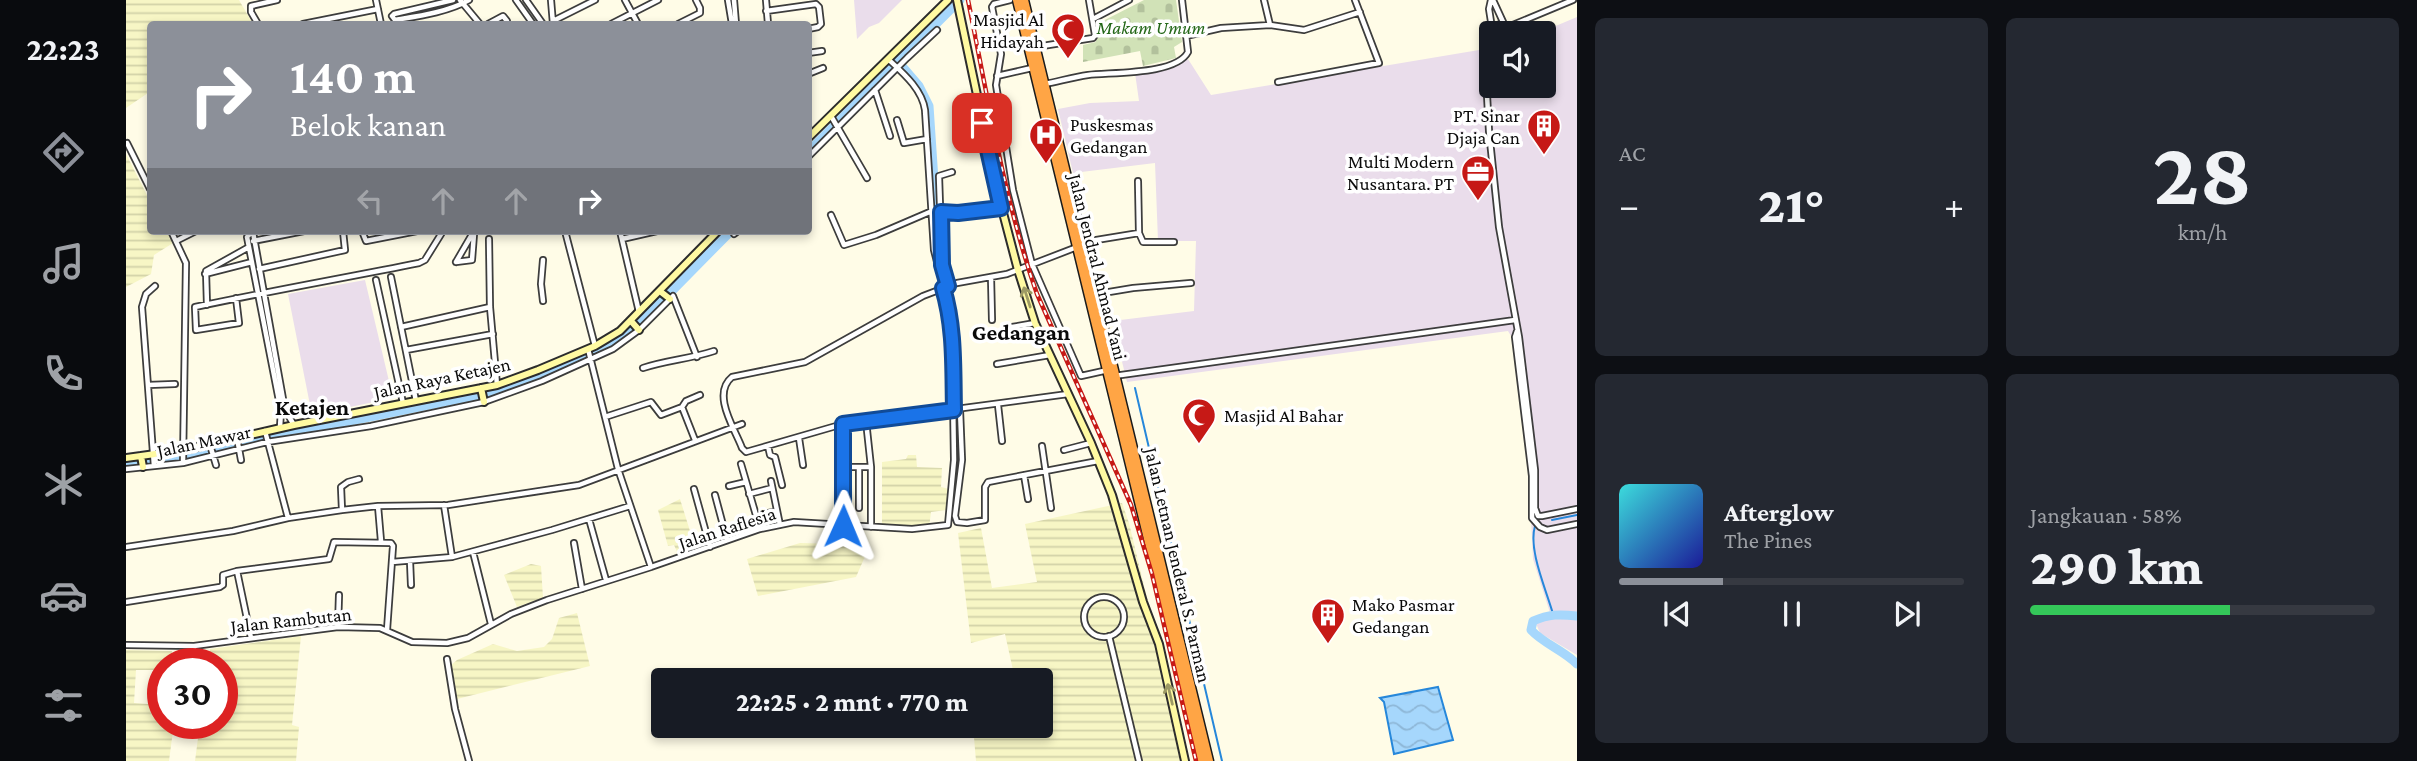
<!DOCTYPE html>
<html lang="id">
<meta charset="utf-8">
<style>
:root{--surface:#171b24;--page:#242831;--text:#f1f3f6;--muted:#9ea1a6;--line:#363941;--accent:#8c9099}
body{margin:0;font-family:"Crimson Pro",serif;background:var(--page);color:var(--text);height:100vh;display:flex;flex-direction:column;font-size:26px;white-space:nowrap}
*{box-sizing:border-box;margin:0}
p{font-size:23px;color:var(--muted)}
.icon{flex:none;width:38px;height:38px;fill:none;stroke:currentColor;stroke-width:2;stroke-linecap:round;stroke-linejoin:round}
.map{position:relative;flex:1;overflow:hidden}
.sheet{display:flex;flex-direction:column;gap:18px;padding:18px;background:#0d0f14;width:840px}
.sheet>*{flex:none}
.banner{position:absolute;left:21px;top:21px;width:665px;height:214px;border-radius:7px;box-shadow:0 4px 10px #0003;background:#8c9099;color:#fff;overflow:hidden}
.fabs{position:absolute;left:1353px;top:21px;display:grid;gap:14px}
.fabs a{display:grid;place-items:center;width:77px;height:77px;border-radius:7px;background:var(--surface);box-shadow:0 4px 10px #0003;font-size:35px}
.speed{position:absolute;left:21px;top:648px;display:flex;gap:14px;font-size:35px;font-weight:700;text-align:center}
.speed>*{display:grid;place-content:center;width:91px;height:91px;border-radius:50%;background:var(--surface);box-shadow:0 4px 10px #0003;line-height:1}
.speed .limit{border:10px solid #d22;background:#fff;color:#111}
.pin{position:absolute;display:grid;place-items:center;width:60px;height:60px;color:#fff;margin:-30px;border-radius:14px;box-shadow:0 4px 10px #0006}
.me{position:absolute;width:77px;margin:-38px;rotate:1deg;stroke-linejoin:round;filter:drop-shadow(0 0 5px #0008)}
.turn{display:flex;align-items:center;gap:24px;height:147px;padding:0 28px;font-size:32px}
.turn .icon{width:91px;height:91px;stroke-width:2.5}
.turn b{display:block;font-size:49px;line-height:60px}
.lanes{display:flex;align-items:center;height:66px;padding:0 28px;background:#0003;justify-content:center;gap:35px;direction:ltr}
.lanes .off{opacity:.35}
.big{font-size:52px;font-weight:800;line-height:1.1}
.sheet .widget{flex:1;display:flex;flex-direction:column;justify-content:center;gap:10px;min-width:0;padding:0 24px;border-radius:10px;background:var(--page)}
.sheet .dial{align-items:center;gap:0}
.dial b{font-size:91px;line-height:1}
.song{display:flex;align-items:center;gap:21px}
.cover{width:84px;height:84px;border-radius:10px;background:linear-gradient(135deg,hsl(180 70% 55%),hsl(240 70% 35%))}
.played{height:7px;border-radius:4px;background:linear-gradient(90deg,var(--accent) 30%,var(--line) 30%)}
.keys{display:flex;justify-content:space-around;direction:ltr}
.heat{display:flex;justify-content:space-between;align-items:center;font-size:38px;direction:ltr}
.charge{height:10px;border-radius:5px;background:linear-gradient(90deg,#34c759 58%,var(--line) 0)}
.sheet .tiles{flex:1;display:grid;gap:18px;grid-template-columns:repeat(2,1fr)}
.trip{position:absolute;left:525px;top:668px;width:402px;height:70px;border-radius:7px;background:var(--surface);box-shadow:0 4px 10px #0003;font-weight:800;line-height:70px;text-align:center}
main{display:flex;flex:1;min-height:0}
.tab-bar{display:flex;flex-direction:column;width:126px;justify-content:space-around;align-items:center;background:#090b0e;color:var(--muted)}
.tab-bar .icon{width:49px;height:49px}
.tab-bar .active{color:var(--accent)}
.tab-bar b{font-size:32px;color:var(--text)}
.map>svg:first-child{display:block}
.industrial{fill:#eaddeb}
.farmland{fill:url(#farmland-rules)}
.cemetery{fill:url(#cemetery-stones)}
.water{fill:url(#water-waves);stroke:#2687da;stroke-width:2}
.lines{fill:none;stroke-linecap:round;stroke-linejoin:round}
.stream{stroke:#2687da;stroke-width:2}
.river{stroke:#a6d7fc;stroke-width:9}
.street-casing{stroke:#3d3d3d;stroke-width:8}
.secondary-casing{stroke:#2c2c2c;stroke-width:10}
.highway-casing{stroke:#1b1b1b;stroke-width:11}
.street{stroke:#fff;stroke-width:4.5}
.secondary{stroke:#fffaa2;stroke-width:6}
.highway{stroke:#ffa545;stroke-width:8}
.rail-casing{stroke:#c61916;stroke-width:4.5}
.rail{stroke:#fff;stroke-width:2;stroke-dasharray:5;stroke-linecap:butt}
.oneway{stroke:#9d9a65}
.route-casing{stroke:#114b97;stroke-width:18}
.route{stroke:#1a73e8;stroke-width:12}
.labels{text-anchor:middle;dominant-baseline:central;stroke-width:7;stroke-linejoin:round;paint-order:stroke}
.poi-label{font-size:19px;fill:#0a0a0a;stroke:#fff;text-anchor:end}
.park-label{font-size:19px;font-style:italic;fill:#226616;stroke:#fff}
.street-label{font-size:19px;fill:#0a0a0a;stroke:#fff}
.quarter-label{font-size:23px;font-weight:bold;fill:#0a0a0a;stroke:#fff}
</style>
<main>
<nav class="tab-bar">
<b>22:23</b>
<svg class="icon active" aria-label="directions" viewBox="0 0 24 24"><path d="M12 3l9 9-9 9-9-9zM9 14v-3h6M13 9l2 2-2 2"/></svg>
<svg class="icon" aria-label="music" viewBox="0 0 24 24"><path d="M9 18V5l10-2v13"/><circle cx="6" cy="18" r="3"/><circle cx="16" cy="16" r="3"/></svg>
<svg class="icon" aria-label="phone" viewBox="0 0 24 24"><path d="M5 4h4l2 5-3 2q2 4 5 5l2-3 5 2v4C11 20 4 13 5 4z"/></svg>
<svg class="icon" aria-label="climate" viewBox="0 0 24 24"><path d="M12 3v18M4 7l16 10M4 17L20 7"/></svg>
<svg class="icon" aria-label="car" viewBox="0 0 24 24"><path d="M5 17H2v-5l4-1 3-4h7l3 4 3 1v5h-3M9 17h6M6 11h13"/><circle cx="7" cy="17" r="2"/><circle cx="17" cy="17" r="2"/></svg>
<svg class="icon" aria-label="filters" viewBox="0 0 24 24"><path d="M4 7h16M4 17h16"/><circle cx="9" cy="7" r="2"/><circle cx="15" cy="17" r="2"/></svg>
</nav>
<div class="map">
<svg width="1451" height="761" viewBox="0 0 1451 761">
<defs>
<pattern id="farmland-rules" width="6" height="5" patternUnits="userSpaceOnUse" patternTransform="scale(1.75)"><rect width="6" height="5" fill="#f7f6c5"/><path d="M0 2.5h6" fill="none" stroke="#d2d2a8"/></pattern>
<pattern id="cemetery-stones" width="16" height="16" patternUnits="userSpaceOnUse" patternTransform="scale(1.75)"><rect width="16" height="16" fill="#d1e2b7"/><path d="M2 7V4a2 2 0 0 1 4 0v3zM10 15v-3a2 2 0 0 1 4 0v3z" fill="#b2c19c"/></pattern>
<pattern id="water-waves" width="16" height="10" patternUnits="userSpaceOnUse" patternTransform="scale(1.75)"><rect width="16" height="10" fill="#a6d7fc"/><path d="M0 5q4-4 8 0t8 0" fill="none" stroke="#8eb7d7"/></pattern>
</defs>
<rect width="100%" height="100%" fill="#fffce7"/>
<path class="industrial" d="M728,0h48l-23,23 -10,4 -12,12z
M1451,17v638l-37,-22 -5,-12 16,-5 -18,-57 -5,-102 -14,-116 -6,-10 -381,51 -15,-61 82,-10 2,-70h-38l-3,-78 -82,10 -15,-64 32,-6 49,-2 -4,-28 22,-2 31,-12 23,36 274,-46v8l6,-2v31h53v-53h-5z
M239,280l28,118 -81,17 -24,-121z"/>
<path class="farmland" d="M0,0h113l14,24h-103v71l-2,-2 -22,15z
M0,154l24,47v30h16l7,12 -19,12 -3,19 -25,13z
M782,455h8l1,12 25,1 -1,19 8,2 -3,21 -15,2 -2,16 -47,-3v-63l24,-3z
M554,499l15,48 -17,7 -4,-9 -6,1 -10,-36z
M996,503l7,20 57,238h-210l-3,-35h68v-45h-72v-2h23l21,-9 -8,-36 -34,9 -13,-110 23,-5 11,60 45,-6 -12,-58z
M674,543l70,2 -14,32 -98,19 -11,-37z
M405,564l10,2 2,32 -26,9 -13,-32z
M451,613l13,53 -133,33 -8,-32 8,-7 36,-16 24,7 27,-4 8,-8 7,-21z
M175,636l-9,89 7,2 -3,34h-101l5,-38h22v-60h-14l2,-14z
M0,650l46,1 -1,12h-8v7h-27l-2,33 29,2v18h11l-5,38h-43z"/>
<path class="cemetery" d="M1018,0h32l6,42 -8,5 2,11 -33,8 -3,-15 -57,11v-17l13,-3 1,-18z"/>
<path class="water" d="M1312,687l15,53 -59,14 -10,-52 -4,-4z"/>
<g class="lines">
<path class="stream" d="M1009,388l87,373
M1426,520l25,-5
M1409,526c-7,24 11,63 18,88"/>
<path class="river" d="M775,65l18,21 10,20 11,163
M682,152l152,-152
M825,313l5,29 3,129
M0,467l78,-12 82,-21 212,-43 38,-14 78,-36 48,-40 69,-70
M1451,616c-17,-2 -28,-2 -44,5l-2,9c13,14 32,20 46,34"/>
<g class="street-casing">
<path id="street" d="M250,0l5,24
M334,0l20,24
M390,0l17,24
M400,0l17,24
M425,0l2,24
M499,0l13,24
M602,0l4,24
M608,0l2,24
M640,0l2,24
M884,0l-16,4 -2,3 9,47 -5,31 17,105 19,74 49,112 27,-6
M1138,0l6,25
M1365,0l-2,9 3,19
M1367,0l11,24
M640,11l50,-7 3,3 2,17 -3,3 -10,2
M266,16l3,4c24,-4 53,-8 74,-20
M266,16l2,-2 59,-14
M967,19l36,-19
M427,21l42,-21
M132,24l-7,-12v-6l26,-6
M177,24l75,-15
M362,24l15,-8 4,5v3
M485,24l47,-24
M552,24l22,-11v-5l-4,-8
M1382,27l65,-27
M1366,33v-4l8,-5 8,3 1,6
M1060,36l35,-8 49,-3 34,5 56,-18
M1365,39l-5,38 3,54 10,96 20,110 16,133v38l3,8h4l35,-7
M910,47l57,-9 2,-3 -6,-35
M682,53l14,-2
M682,74l15,-6
M871,76l35,-8
M1152,82l101,-19 -24,-63
M919,84c15,-3 29,-7 43,-9 24,-3 88,0 100,-23l-6,-52
M749,90l15,46
M705,116l36,62
M771,120l7,23 23,-4
M1,143l23,46
M682,157l99,-99 30,-28
M705,215l13,30 32,-10 56,-24 26,2 43,-5
M45,231l15,32 -3,200
M127,231l-6,6 34,174 -1,16
M236,231l4,10 51,-10
M439,231l30,115
M494,231l19,81
M127,232l32,178 9,15
M1013,233l4,9h31
M608,234l4,-3
M363,239l1,68 7,78
M496,239l35,-8
M50,241l20,-10
M127,241l51,-10
M958,242l55,-9 -1,-52
M417,260l-2,24 2,17
M330,262l16,-2 2,-26
M330,262l18,-31
M133,269l86,-19 -2,-19
M79,274l47,-12
M265,277l25,124
M865,277l1,43
M250,280l27,123
M822,286l-6,-21 -3,-89 13,-4
M971,294l36,-6 58,-5
M110,298l3,25 -43,7 -1,-23c75,-16 149,-29 224,-44l6,-3 18,-29
M81,305l-1,-34 43,-24
M275,327l89,-20
M886,327l23,-4
M1391,331l-2,6 17,139v42l8,9 7,3 30,-6
M462,349l30,120 33,98
M280,350l87,-16
M871,364l53,-9
M517,368c24,-8 47,-9 71,-17
M988,376l401,-56
M22,385l27,-1
M942,394l-225,30 -97,28 -4,-4c-7,-19 -31,-54 -10,-71l73,-15 118,-66 34,-13 50,-9 70,-27
M872,405l4,36
M556,407l13,33
M834,410l2,50 -7,56 2,6 10,1 18,-3v-33l3,-5 110,-21
M479,417l46,-15 10,13 21,-8 4,-6 14,-6
M740,421l5,46
M717,424v102
M139,431l23,87
M111,438l4,22
M673,438l4,27
M84,445l6,20
M642,446l2,9 5,2 7,28
M916,446l9,62
M938,450l27,-7
M615,464l19,65
M28,466l-12,-159 4,-13 9,-8
M719,467h26v60
M0,469l57,-6 84,-21 104,-16 113,-24 58,-21 71,-32 26,-19 34,-34 24,61
M898,475l4,24
M645,481l9,44
M603,486l17,-4
M568,489l16,58
M623,494l23,-6
M589,495l12,45
M318,505l8,52
M252,506l3,35
M733,508v-41
M216,510l-1,-23 7,-5 11,-3
M630,516l21,-5
M463,519l17,61
M448,543l8,46
M0,547l107,-16 55,-13 54,-8 36,-4 70,-1 131,-20 163,-61
M347,552l18,72
M284,561l1,24
M266,562l60,-5 100,-27 78,-24
M111,571l14,67
M958 617a20 20 0 1 1 40 0a20 20 0 1 1-40 0Z
M0,602l94,-15 3,-2v-10l14,-4 92,-12 5,-17 57,1 2,3 -6,84
M212,627l1,-32
M983,636l30,125
M0,645l68,1 144,-19 42,1 32,14 35,1 21,-5 43,-24 36,-14 104,-33 109,-38 34,-7 118,7 36,-4 6,-65 -2,-126 -2,-22 -16,-62 -9,-140c-3,-21 -22,-37 -37,-51
M321,659l8,50 14,52
M67,663l1,-17"/>
</g>
<g class="secondary-casing">
<path id="secondary" d="M831,0l40,190 21,80 17,53 56,120 21,52 31,107 16,42 26,117
M682,138l140,-138
M535,292l9,7
M505,321l8,9
M355,388l3,14
M15,456l2,11
M0,458l58,-8 110,-25 203,-40 41,-15 57,-24 25,-15 98,-100"/>
</g>
<g class="highway-casing">
<path id="highway" d="M891,0l185,761
M898,0l185,761"/>
</g>
<use href="#street" class="street"/>
<use href="#secondary" class="secondary"/>
<use href="#highway" class="highway"/>
<g class="rail-casing">
<path id="rail" d="M842,0c20,98 36,200 69,294l94,211 21,69 44,187"/>
</g>
<use href="#rail" class="rail"/>
</g>
<defs><path id="oneway-shaft" d="M-6 0H5M1.5-3L5.5 0L1.5 3" fill="none" stroke-width="1.6" stroke-linecap="round" stroke-linejoin="round" transform="scale(1.75)"/></defs>
<g class="oneway">
<use href="#oneway-shaft" transform="translate(901 297) rotate(-108)"/>
<use href="#oneway-shaft" transform="translate(1044 694) rotate(-103)"/>
</g>
<g class="lines">
<g class="route-casing">
<path id="route" d="M717,526v-102l111,-14c-1,-41 1,-82 -11,-122l5,-2 -6,-21 -1,-53 17,1 43,-5 -19,-85"/>
</g>
<use href="#route" class="route"/>
</g>
<defs>
<g id="mosque-pin" transform="scale(1.75)"><path d="M0 17L-7.5 6A9.5 9.5 0 1 1 7.5 6Z" fill="#c61916" stroke="#fff"/><path d="M3.5-4.9A6 6 0 1 0 3.5 4.9A5 5 0 1 1 3.5-4.9Z" fill="#fff"/></g>
<g id="building-pin" transform="scale(1.75)"><path d="M0 17L-7.5 6A9.5 9.5 0 1 1 7.5 6Z" fill="#c61916" stroke="#fff"/><path d="M-4-6H4V6H1V3H-1V6H-4ZM-2.5-4.3h1.7v1.8h-1.7ZM.8-4.3h1.7v1.8H.8ZM-2.5-1h1.7V.8h-1.7ZM.8-1h1.7V.8H.8Z" fill="#fff"/></g>
<g id="hospital-pin" transform="scale(1.75)"><path d="M0 17L-7.5 6A9.5 9.5 0 1 1 7.5 6Z" fill="#c61916" stroke="#fff"/><path d="M-5-5h3v3.5h4V-5h3V5h-3V1.5h-4V5h-3Z" fill="#fff"/></g>
<g id="office-pin" transform="scale(1.75)"><path d="M0 17L-7.5 6A9.5 9.5 0 1 1 7.5 6Z" fill="#c61916" stroke="#fff"/><path d="M-6-3h4V-5.5h4V-3h4V5H-6ZM-1-4.5V-3h2v-1.5ZM-6 0V1H6V0Z" fill="#fff"/></g>
</defs>
<g fill-rule="evenodd">
<use href="#mosque-pin" x="942" y="30"/>
<use href="#building-pin" x="1418" y="126"/>
<use href="#hospital-pin" x="920" y="135"/>
<use href="#office-pin" x="1352" y="172"/>
<use href="#mosque-pin" x="1073" y="415"/>
<use href="#building-pin" x="1202" y="615"/>
</g>
<g class="labels">
<g class="poi-label">
<text x="918" y="19">Masjid Al<tspan x="918" dy="22">Hidayah</tspan></text>
<text x="1394" y="115">PT. Sinar<tspan x="1394" dy="22">Djaja Can</tspan></text>
<text x="944" y="124" text-anchor="start">Puskesmas<tspan x="944" dy="22">Gedangan</tspan></text>
<text x="1328" y="161">Multi Modern<tspan x="1328" dy="22">Nusantara. PT</tspan></text>
<text x="1098" y="415" text-anchor="start">Masjid Al Bahar</text>
<text x="1226" y="604" text-anchor="start">Mako Pasmar<tspan x="1226" dy="22">Gedangan</tspan></text>
</g>
<g class="park-label">
<text x="1025" y="27">Makam Umum</text>
</g>
<g class="street-label">
<text transform="translate(972 267) rotate(76)">Jalan Jendral Ahmad Yani</text>
<text transform="translate(316 378) rotate(-12)">Jalan Raya Ketajen</text>
<text transform="translate(78 441) rotate(-12)">Jalan Mawar</text>
<text transform="translate(601 528) rotate(-18)">Jalan Raflesia</text>
<text transform="translate(1052 565) rotate(77)">Jalan Letnan Jenderal S. Parman</text>
<text transform="translate(165 620) rotate(-6)">Jalan Rambutan</text>
</g>
<g class="quarter-label">
<text x="895" y="332">Gedangan</text>
<text x="186" y="407">Ketajen</text>
</g>
</g>
</svg>
<div class="fabs">
<a><svg class="icon" aria-label="sound" viewBox="0 0 24 24"><path d="M4 9h4l5-4v14l-5-4H4zM17 9q2 3 0 6"/></svg></a>
</div>
<div class="speed"><div class="limit">30</div></div>
<div class="pin" style="left:856px;top:123px;background:#d93025"><svg class="icon" aria-label="arrive" viewBox="0 0 24 24"><path d="M6 21V4h12l-3 4 3 4H6"/></svg></div>
<svg class="me" style="left:717px;top:526px" viewBox="-20 -20 40 40"><path d="M0-17L14 15 0 8-14 15z" fill="#1a73e8" stroke="#fff" stroke-width="4"/></svg>
<div class="trip">22:25 · 2 mnt · 770 m</div>
<div class="banner">
<div class="turn"><svg class="icon" aria-label="right" viewBox="0 0 24 24"><path d="M7 20v-9h11M14 6l5 5-5 5"/></svg><div><b>140 m</b>Belok kanan</div></div>
<div class="lanes"><svg class="icon off" aria-label="left" viewBox="0 0 24 24"><path d="M17 20v-9H6M10 6l-5 5 5 5"/></svg><svg class="icon off" aria-label="ahead" viewBox="0 0 24 24"><path d="M12 20V5M6 11l6-6 6 6"/></svg><svg class="icon off" aria-label="ahead" viewBox="0 0 24 24"><path d="M12 20V5M6 11l6-6 6 6"/></svg><svg class="icon" aria-label="right" viewBox="0 0 24 24"><path d="M7 20v-9h11M14 6l5 5-5 5"/></svg></div>
</div>
</div>
<section class="sheet">
<div class="tiles">
<div class="widget"><p>AC</p>
<div class="heat"><a>−</a><b class="big">21°</b><a>+</a></div>
</div>
<div class="widget dial"><b>28</b><p>km/h</p></div>
<div class="widget">
<div class="song"><i class="cover"></i><div><b>Afterglow</b><p>The Pines</p></div></div>
<div class="played"></div>
<div class="keys"><svg class="icon" aria-label="previous" viewBox="0 0 24 24"><path d="M18 5L8 12l10 7zM5 5v14"/></svg><svg class="icon" aria-label="pause" viewBox="0 0 24 24"><path d="M8 5v14M16 5v14"/></svg><svg class="icon" aria-label="next" viewBox="0 0 24 24"><path d="M6 5l10 7-10 7zM19 5v14"/></svg></div>
</div>
<div class="widget"><p>Jangkauan · 58%</p><b class="big">290 km</b><div class="charge"></div></div>
</div>
</section>
</main>
